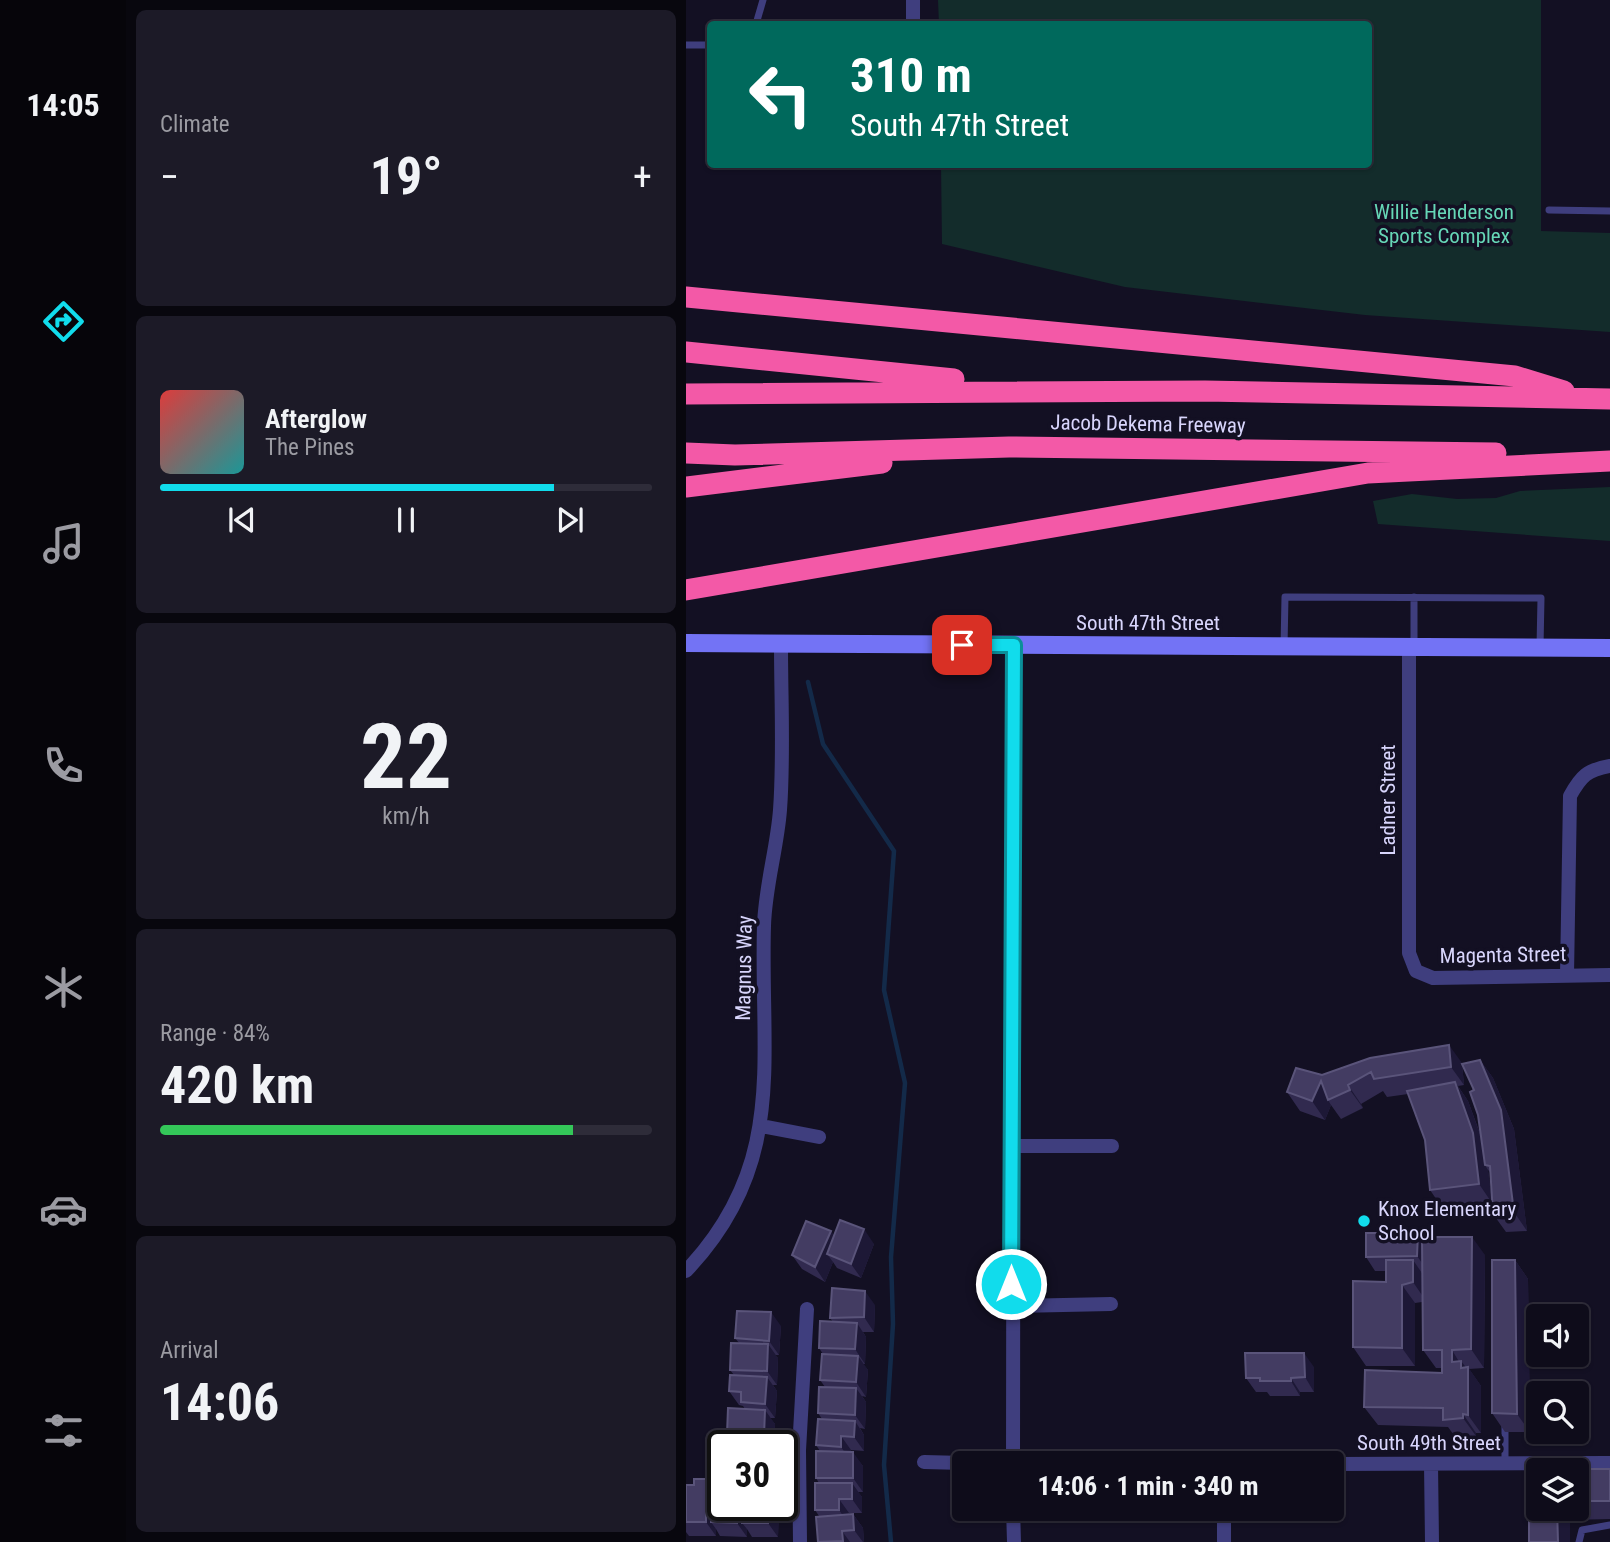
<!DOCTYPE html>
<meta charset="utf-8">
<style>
:root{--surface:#0e0c1a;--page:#1c1a27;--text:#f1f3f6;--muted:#9b9ba2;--line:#2e2c39;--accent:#11dcec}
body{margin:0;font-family:"Roboto Condensed",sans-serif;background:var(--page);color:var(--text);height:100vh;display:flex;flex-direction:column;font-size:26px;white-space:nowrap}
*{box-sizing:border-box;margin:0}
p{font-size:23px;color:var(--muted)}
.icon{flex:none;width:38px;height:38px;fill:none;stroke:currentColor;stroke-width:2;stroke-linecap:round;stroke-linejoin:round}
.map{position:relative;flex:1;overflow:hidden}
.details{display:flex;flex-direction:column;gap:10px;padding:10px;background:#08070e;width:560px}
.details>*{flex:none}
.top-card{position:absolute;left:21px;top:21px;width:665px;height:147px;border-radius:7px;box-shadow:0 2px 5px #0004,0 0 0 2px var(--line);background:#00695c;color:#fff;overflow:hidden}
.buttons{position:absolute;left:840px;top:1304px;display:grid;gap:14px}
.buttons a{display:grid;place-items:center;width:63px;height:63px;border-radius:7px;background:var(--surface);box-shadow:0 2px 5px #0004,0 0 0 2px var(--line);font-size:35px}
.speed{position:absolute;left:21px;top:1430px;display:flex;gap:14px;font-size:35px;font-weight:700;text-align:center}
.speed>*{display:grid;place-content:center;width:91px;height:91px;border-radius:50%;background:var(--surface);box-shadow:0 2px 5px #0004,0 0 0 2px var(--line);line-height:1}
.speed .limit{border:4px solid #111;border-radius:10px;background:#fff;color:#111}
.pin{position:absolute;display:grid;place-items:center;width:60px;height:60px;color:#fff;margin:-30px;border-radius:14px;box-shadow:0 4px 10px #0006}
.me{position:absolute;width:77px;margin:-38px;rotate:0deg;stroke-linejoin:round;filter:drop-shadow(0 0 5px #0008)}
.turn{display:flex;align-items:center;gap:24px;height:147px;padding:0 28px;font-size:32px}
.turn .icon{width:91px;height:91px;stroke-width:2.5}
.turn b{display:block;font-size:49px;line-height:60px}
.big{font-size:52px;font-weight:700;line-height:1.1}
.details .tile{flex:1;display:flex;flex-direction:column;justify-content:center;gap:10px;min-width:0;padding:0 24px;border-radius:10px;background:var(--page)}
.details .dial{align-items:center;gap:0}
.dial b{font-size:91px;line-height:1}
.song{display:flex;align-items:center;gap:21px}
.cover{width:84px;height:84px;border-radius:10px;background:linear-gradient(135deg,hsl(0 70% 55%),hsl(180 70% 35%))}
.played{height:7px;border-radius:4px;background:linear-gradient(90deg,var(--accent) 80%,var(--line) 80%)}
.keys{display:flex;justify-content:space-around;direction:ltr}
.heat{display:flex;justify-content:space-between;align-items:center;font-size:38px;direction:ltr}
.charge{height:10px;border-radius:5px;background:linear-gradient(90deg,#34c759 84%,var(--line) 0)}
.trip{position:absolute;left:266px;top:1451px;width:392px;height:70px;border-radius:7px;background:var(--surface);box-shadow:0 2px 5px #0004,0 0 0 2px var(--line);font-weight:700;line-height:70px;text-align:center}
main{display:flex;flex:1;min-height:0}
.dock{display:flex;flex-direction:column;width:126px;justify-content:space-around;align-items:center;background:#06050a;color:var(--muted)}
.dock .icon{width:49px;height:49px}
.dock .current{color:var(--accent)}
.dock b{font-size:32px;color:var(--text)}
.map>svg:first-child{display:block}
.green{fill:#132c2b}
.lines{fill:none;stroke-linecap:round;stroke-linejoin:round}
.stream{stroke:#132a49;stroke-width:4.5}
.lane{stroke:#3f3e7e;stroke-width:7}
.street{stroke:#3f3e7e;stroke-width:14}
.secondary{stroke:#7373f5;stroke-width:18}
.highway{stroke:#f359a7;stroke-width:21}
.wall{fill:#312a4f;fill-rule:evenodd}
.shaded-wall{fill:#1d1836}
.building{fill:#433c62;stroke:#5a547a;stroke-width:2}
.route-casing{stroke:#0b8f99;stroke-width:18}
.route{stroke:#11dcec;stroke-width:12}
.poi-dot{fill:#11dcec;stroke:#131023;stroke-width:2.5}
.labels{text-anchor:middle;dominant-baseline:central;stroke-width:7;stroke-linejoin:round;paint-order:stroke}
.park-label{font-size:21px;fill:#66d7b7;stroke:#131023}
.street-label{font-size:21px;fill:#d8d5fc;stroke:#131023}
.poi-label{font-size:21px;fill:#d8d5fc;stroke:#131023;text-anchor:start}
</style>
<main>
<nav class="dock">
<b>14:05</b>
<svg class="icon current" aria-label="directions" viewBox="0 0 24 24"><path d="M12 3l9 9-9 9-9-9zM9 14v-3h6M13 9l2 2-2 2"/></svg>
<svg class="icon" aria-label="music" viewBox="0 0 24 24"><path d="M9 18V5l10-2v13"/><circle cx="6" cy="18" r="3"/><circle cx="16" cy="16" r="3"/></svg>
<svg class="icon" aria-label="phone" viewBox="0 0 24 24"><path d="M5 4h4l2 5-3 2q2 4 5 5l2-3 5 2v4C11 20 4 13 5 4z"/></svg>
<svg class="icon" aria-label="climate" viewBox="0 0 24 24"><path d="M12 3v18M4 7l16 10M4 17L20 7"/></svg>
<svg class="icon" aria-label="car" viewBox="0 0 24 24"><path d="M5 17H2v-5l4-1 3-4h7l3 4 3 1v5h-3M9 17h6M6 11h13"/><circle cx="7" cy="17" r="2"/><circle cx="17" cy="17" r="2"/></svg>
<svg class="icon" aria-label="filters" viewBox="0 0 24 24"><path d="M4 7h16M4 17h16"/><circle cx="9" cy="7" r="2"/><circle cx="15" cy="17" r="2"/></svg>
</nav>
<section class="details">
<div class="tile"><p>Climate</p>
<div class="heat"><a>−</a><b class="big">19°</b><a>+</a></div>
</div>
<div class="tile">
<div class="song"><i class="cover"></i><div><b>Afterglow</b><p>The Pines</p></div></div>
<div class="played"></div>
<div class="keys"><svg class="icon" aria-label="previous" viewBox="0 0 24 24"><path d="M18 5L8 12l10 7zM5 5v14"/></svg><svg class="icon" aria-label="pause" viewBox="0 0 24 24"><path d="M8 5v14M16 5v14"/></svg><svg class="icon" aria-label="next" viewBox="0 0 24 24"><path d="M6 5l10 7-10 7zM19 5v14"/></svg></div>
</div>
<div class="tile dial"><b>22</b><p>km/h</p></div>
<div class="tile"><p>Range · 84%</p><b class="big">420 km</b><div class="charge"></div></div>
<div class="tile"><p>Arrival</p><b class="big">14:06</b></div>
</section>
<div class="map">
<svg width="924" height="1542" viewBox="0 0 924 1542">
<rect width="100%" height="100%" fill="#131023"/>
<path class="green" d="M252,0h603v231l69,2v99l-245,-17 -240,-28 -183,-43 -1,-79 427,-1v-140h-429z
M924,487v54l-232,-17 -5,-23 39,-7 45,5 39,-1 24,-7z"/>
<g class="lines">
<path class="stream" d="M122,682l15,62 71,107 -10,139 21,93 -14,174 2,67 -9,141 7,77"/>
<path class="lane" d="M70,24l7,-24
M0,45h24
M863,210l61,1
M728,645v-48
M598,647l1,-50 256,1 -1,49
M819,1422v41
M893,1542l3,-12 28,-5"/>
<path class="street" d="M227,0v24
M723,647v306l7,18 17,7 177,-3
M881,975l3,-179c11,-20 17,-26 40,-30
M76,1126l57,11
M326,1146h100
M0,1271c102,-107 74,-211 78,-345 1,-39 13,-77 16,-116 4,-54 1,-110 1,-165
M325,1306l100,-2
M238,1462l40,1
M327,1463l1,-818
M646,1464l278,-1
M745,1464l1,78
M327,1508l1,34
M114,1542l-1,-92 8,-141
M538,1542v-34"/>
<path class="secondary" d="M0,643l924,5"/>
<path class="highway" d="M0,297l829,79 49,15
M0,352l268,27
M0,394l519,-3 405,8
M0,453l49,2 274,-8 487,6
M0,487l196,-24
M0,590l682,-117 242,-12"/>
</g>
<path class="wall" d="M794,1060l13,18 21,51 13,102 -21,1 -13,-18 -2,-41 -3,-3 4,33 -49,6 -13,-19 -5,-50 -17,-46 -21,3 -4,-6 -22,13 2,4 -22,11 -10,-14 -6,15 -25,-9 -13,-19 35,-17 140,-12 2,22 -6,1 10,15 13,35 -7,-46z
M732,1233l4,5 63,17 -1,113 -15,1 12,17v47h-5v3l-20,2 -8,-11 -70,-2 -14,-18 78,-34v-5h-6l-13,-18 -1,-48 -7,1v63h-49l-13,-19 33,-65v-11h-11l-9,-14z
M148,1235l40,9 -13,34 -24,-10 -4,-6 -8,20 -23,-13 -10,-14z
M829,1260l13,19 2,153h-25l-13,-19z
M189,1305l-1,27h-11l3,5 -1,27h-2l5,6 -2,27 -4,-1 4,6 -1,27 -5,-1 4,7v16l-13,-1v2l12,14v26h-5l4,5v16h-13v1h4l10,14 1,14h-46l1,-26 -4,-6 4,-27 -3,-5 4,-27 -4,-6 6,-26 -4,-6 7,-26 -5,-7 3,-26 -4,-6 14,-26 -3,-4z
M95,1326l-2,29h-4l3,3 -1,27h-4l4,6 -2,27h-5l5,6 -1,22h-48l6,-5 -5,-7 18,-25 -2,-3 -4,-1 -10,-14 5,-16 -4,-5 9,-27 -4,-5z
M628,1367v25h-14v4h-30l-3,-4h-11l-10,-14z
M37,1454v26l-7,-9z
M843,1469h81v50l-40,1v22h-41zM891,1470v38h-39z
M20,1479l17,26h56l-1,32h-26l-5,-8v8l-27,-1 -4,-7v7h-27l-3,-4v-47h8z"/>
<path class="shaded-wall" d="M763,1045l13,18 2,22 -13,-18z
M794,1060l13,18 21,51 13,102 -13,-19z
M635,1081l7,19 3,5 -6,15 -13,-19z
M769,1082l13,19 18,50 -1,14 3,5 4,33 -13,-19z
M662,1085l13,19 2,4 -13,-18z
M178,1229l10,15 -13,34 -10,-14z
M145,1231l10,14 -14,9 6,8 -8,20 -10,-15z
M732,1233l10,14 -1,23 -10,-14z
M786,1237l13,18 -1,113 -13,-19z
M727,1260l13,19v22l-13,-19z
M829,1260l13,19 2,153 -13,-18z
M716,1285l13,18v63l-13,-18z
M179,1291l10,14 -1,27 -10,-15z
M85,1312l10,14 -2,29 -10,-14z
M171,1323l9,14 -1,27 -10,-15z
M82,1344l10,14 -1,27 -10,-14z
M766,1350l9,15v-4l7,9v-3l13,19v47l-13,-18 -16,-53z
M618,1353l10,14v25l-9,-15z
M172,1356l10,14 -2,27 -10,-15z
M81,1377l10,14 -2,27 -10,-14z
M605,1378l9,14v4l-9,-15z
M170,1388l10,14 -1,27 -10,-14z
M79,1410l10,14 -1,22h-3l-7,-10z
M777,1414l13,19v3l-13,-18z
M169,1421l9,14v16l-10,-14z
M155,1436l10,14v11l-10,-14z
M167,1452l10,14v26l-10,-14z
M20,1479l9,14 -4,29 5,7v7l-10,-14z
M166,1483l10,14v16l-10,-14z
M153,1499l10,14v11l-10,-14z
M51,1505h11l-6,18 5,6v8l-10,-14z
M83,1505h10l-1,32 -10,-14z
M871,1508h6l7,12v22h-12z
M167,1514l10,14 1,14h-1l-9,-12z
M156,1531l8,11h-7z"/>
<path class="building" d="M763,1045l2,22 -77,12 -3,-7 -23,13 2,5 -22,10 -7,-19 -9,20 -25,-9 9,-24 26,7 48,-17z
M794,1060l21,50 13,102 -21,2 -3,-48 -5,-1 -7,-50 -8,-23 4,-2 -12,-26z
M769,1082l18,51 6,51 -49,6 -5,-50 -18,-49z
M154,1220l24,9 -13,35 -24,-10z
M120,1221l25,10 -16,36 -23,-12z
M680,1233h52l-1,23 -51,1z
M736,1237h50l-1,112 -19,1v12l9,-1v7l7,-1v48l-5,-1v4l-20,2v-12l-79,-1 1,-37 77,3v-23h-19z
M700,1260h27v22l-11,3v63l-49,-1v-66l33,1z
M806,1260h23l2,154 -25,-1z
M146,1288l33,3 -1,26 -34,1z
M51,1311l34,1 -2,29 -34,-3z
M134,1321l37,2 -2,26 -36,-1z
M45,1343l37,1 -1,27 -37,-1z
M559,1353h59l1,24 -14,1v3h-31v-3h-14z
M136,1354l36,2 -2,26 -36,-2z
M44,1375l37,2 -2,27 -24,-2v-10l-12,-1z
M133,1387l37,1 -1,27 -37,-2z
M42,1408l37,2 -1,26 -37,-2z
M132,1419l37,2 -1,16 -13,-1v11l-25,-2z
M40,1441l42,1v4h-42z
M130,1451l37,1v26h-37z
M31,1454h6v17h-7z
M843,1469h81v32h-33v-31h-39v38h19l1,34h-29z
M8,1479h12v43h-20v-37h8z
M129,1483h37v16h-13v11h-24z
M25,1485h12v20h14v18l-26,-1z
M56,1505h27l-1,18h-26z
M167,1514l1,16 -12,1 1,10 -25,1 -2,-25z"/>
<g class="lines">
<g class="route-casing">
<path id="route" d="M276,645h52l-3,639"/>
</g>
<use href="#route" class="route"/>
</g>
<circle class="poi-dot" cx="678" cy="1221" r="7"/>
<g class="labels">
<g class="park-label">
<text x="758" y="212">Willie Henderson<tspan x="758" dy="24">Sports Complex</tspan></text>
</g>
<g class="street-label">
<text transform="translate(462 424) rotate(1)">Jacob Dekema Freeway</text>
<text x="462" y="623">South 47th Street</text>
<text transform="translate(702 800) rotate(-90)">Ladner Street</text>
<text transform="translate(817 955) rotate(-1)">Magenta Street</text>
<text transform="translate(58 968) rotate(-89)">Magnus Way</text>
<text x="743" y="1443">South 49th Street</text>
</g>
<g class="poi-label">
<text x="692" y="1209">Knox Elementary<tspan x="692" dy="24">School</tspan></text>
</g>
</g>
</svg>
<div class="buttons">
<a><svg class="icon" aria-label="sound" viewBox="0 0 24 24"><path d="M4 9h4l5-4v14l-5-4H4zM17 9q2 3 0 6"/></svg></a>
<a><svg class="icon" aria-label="search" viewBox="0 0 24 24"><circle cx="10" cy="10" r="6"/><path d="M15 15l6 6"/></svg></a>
<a><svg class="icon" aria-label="layers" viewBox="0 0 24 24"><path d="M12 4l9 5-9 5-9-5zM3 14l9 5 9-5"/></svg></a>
</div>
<div class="speed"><div class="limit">30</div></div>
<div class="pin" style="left:276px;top:645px;background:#d93025"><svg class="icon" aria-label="arrive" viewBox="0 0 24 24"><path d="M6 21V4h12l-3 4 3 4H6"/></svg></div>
<svg class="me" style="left:325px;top:1284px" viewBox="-20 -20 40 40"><circle r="17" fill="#11dcec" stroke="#fff" stroke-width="3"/><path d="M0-11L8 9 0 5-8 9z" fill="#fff"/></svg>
<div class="trip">14:06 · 1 min · 340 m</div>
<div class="top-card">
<div class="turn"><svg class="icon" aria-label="left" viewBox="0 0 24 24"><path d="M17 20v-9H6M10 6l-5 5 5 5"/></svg><div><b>310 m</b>South 47th Street</div></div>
</div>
</div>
</main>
